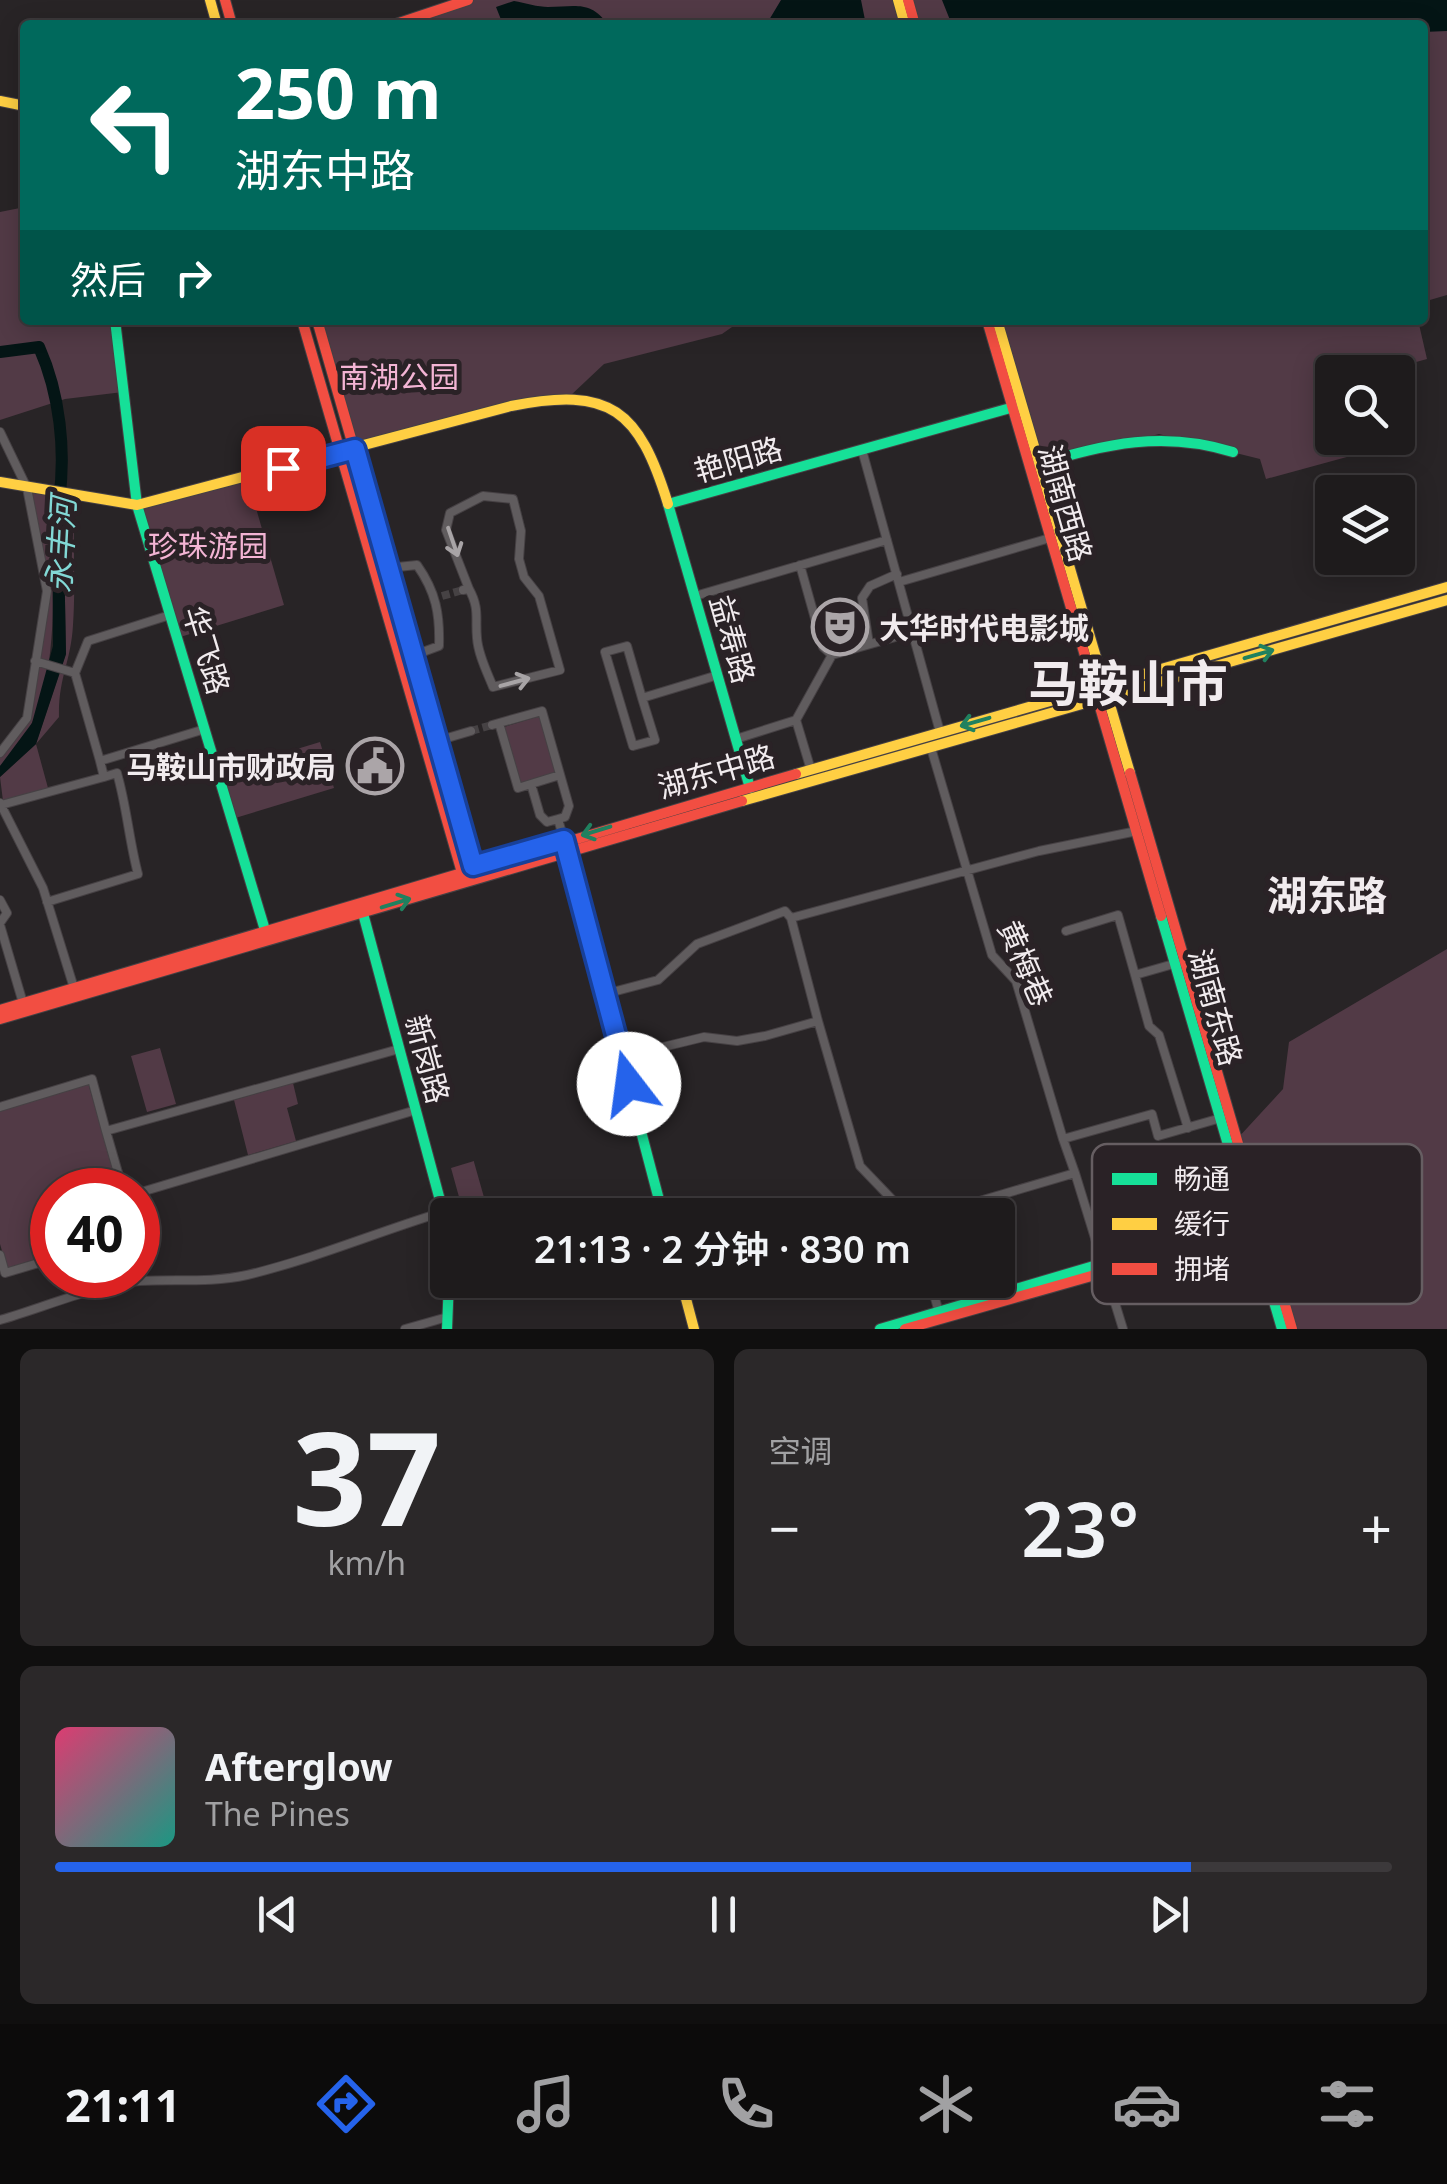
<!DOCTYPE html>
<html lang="zh">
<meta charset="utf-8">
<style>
:root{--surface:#1e1b1c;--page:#2b2829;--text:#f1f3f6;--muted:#a1a1a3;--line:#3c393b;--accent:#2563eb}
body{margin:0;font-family:"Noto Sans","Noto Sans SC",sans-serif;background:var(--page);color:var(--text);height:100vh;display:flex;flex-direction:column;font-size:38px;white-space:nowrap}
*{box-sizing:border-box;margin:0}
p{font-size:32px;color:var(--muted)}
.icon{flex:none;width:55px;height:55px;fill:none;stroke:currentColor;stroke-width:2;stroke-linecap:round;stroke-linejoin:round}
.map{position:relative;height:1329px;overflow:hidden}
.panel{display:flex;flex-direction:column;gap:20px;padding:20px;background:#100f0f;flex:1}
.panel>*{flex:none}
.top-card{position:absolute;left:20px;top:20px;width:1408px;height:305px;border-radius:10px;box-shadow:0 5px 25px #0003,0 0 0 2px var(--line);background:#00695c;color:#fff;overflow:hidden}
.fabs{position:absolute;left:1315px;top:355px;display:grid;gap:20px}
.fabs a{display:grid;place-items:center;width:100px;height:100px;border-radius:10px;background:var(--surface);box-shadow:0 5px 25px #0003,0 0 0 2px var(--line);font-size:50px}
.speed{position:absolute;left:30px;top:1168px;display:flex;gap:20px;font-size:50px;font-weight:700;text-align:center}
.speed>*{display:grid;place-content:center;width:130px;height:130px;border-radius:50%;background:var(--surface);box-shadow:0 5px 25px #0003,0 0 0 2px var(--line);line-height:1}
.speed .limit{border:15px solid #d22;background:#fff;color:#111}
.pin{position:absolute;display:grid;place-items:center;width:85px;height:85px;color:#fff;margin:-42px;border-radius:20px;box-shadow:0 5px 15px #0006}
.me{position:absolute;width:110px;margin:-55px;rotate:345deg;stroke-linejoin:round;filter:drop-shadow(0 0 8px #0008)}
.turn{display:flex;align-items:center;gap:35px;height:210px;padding:0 50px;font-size:45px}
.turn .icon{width:130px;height:130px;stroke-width:2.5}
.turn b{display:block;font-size:70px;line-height:85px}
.then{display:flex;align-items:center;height:95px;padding:0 50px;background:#0003;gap:20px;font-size:38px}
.big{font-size:75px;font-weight:600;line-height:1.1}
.panel .widget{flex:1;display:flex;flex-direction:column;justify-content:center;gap:15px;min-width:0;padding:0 35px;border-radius:15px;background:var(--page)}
.panel .dial{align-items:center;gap:0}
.dial b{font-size:130px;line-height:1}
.song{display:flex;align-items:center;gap:30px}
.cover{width:120px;height:120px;border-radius:15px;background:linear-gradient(135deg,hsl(340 70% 55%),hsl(170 70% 35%))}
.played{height:10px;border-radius:5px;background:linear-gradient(90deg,var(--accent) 85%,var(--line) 85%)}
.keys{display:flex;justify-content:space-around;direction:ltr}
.heat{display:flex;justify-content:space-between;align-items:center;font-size:55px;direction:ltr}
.panel .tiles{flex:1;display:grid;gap:20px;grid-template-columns:1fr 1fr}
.widget:last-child{grid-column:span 2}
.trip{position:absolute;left:430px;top:1198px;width:585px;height:100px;border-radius:10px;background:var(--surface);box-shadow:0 5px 25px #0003,0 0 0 2px var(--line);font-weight:600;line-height:100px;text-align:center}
.tab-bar{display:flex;height:160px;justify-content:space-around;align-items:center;background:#0c0b0b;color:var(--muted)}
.tab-bar .icon{width:70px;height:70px}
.tab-bar .selected{color:var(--accent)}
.tab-bar b{font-size:45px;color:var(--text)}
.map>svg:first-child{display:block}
.green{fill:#523a46}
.water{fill:#041515}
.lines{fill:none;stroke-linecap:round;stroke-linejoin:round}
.river{stroke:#041515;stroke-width:12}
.street-tunnel{stroke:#464244;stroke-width:8;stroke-dasharray:8 4;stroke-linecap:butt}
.street-casing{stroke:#464144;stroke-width:10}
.fast-casing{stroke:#464144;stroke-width:12}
.slow-casing{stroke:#464144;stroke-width:12}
.jam-casing{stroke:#464144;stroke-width:12}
.street{stroke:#605c5e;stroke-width:8}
.fast{stroke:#16e098;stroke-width:10}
.slow{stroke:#ffcf43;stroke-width:10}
.jam{stroke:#f24e42;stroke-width:10}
.oneway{stroke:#a8a4a6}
.oneway2{stroke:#20815f}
.route-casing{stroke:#184099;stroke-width:25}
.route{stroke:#2563eb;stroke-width:18}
.labels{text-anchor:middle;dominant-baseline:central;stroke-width:10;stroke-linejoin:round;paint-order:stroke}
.park-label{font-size:30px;fill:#f3b4d4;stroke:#2a2226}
.street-label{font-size:30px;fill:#f1ebee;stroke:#2a2226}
.poi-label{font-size:30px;font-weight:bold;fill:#f1ebee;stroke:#2a2226;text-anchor:start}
.water-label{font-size:32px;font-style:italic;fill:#82d8d5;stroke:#2a2226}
.district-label{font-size:40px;font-weight:bold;fill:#f1ebee;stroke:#2a2226}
.town-label{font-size:50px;font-weight:bold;fill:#f1ebee;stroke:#2a2226}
.key{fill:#2a2226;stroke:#665e62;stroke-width:2.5}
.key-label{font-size:28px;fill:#f1ebee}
</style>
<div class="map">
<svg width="1447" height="1329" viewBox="0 0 1447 1329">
<rect width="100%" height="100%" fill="#282426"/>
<path class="green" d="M468,0h430l7,25h-512z
M908,0h539v295l-24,7 3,12 -3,1 -1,-290h-507z
M25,207v113h91l7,72 -58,7 -65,21v-208z
M317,320h425l-20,14 -118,30 -34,32 -215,53z
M997,320h421l9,39 -47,13h-48v66h65l1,5 -132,36 -6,-20 -101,-25 -121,30z
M247,477l37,128 -107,33 -40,-133z
M27,488l25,5c-2,81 18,215 -52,273v-13l27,-36 20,-126z
M63,496l12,2c-3,42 1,85 -2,127 -2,37 -15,53 -14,92l-23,27 12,44 -45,13 -3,-24 36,-33 30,-90z
M540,716l16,57 -36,11 -16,-57z
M320,742l14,46 -102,31 -14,-46z
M1447,949v380h-155l-55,-190 46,-50 6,-47z
M160,1048l16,56 -29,8 -16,-56z
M88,1083l31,107h-67v64l-45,14 -7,-24v-135z
M293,1083l5,21 -11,4 9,33 -48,14 -14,-55z
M474,1161v1l15,53h-25l-13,-47z"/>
<path class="water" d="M781,0h80l5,25h-100z
M942,0h505v31l-24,1 -1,-7h-470z
M514,1c11,2 24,6 34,6 27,0 43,-7 60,18l-106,-3 -6,-15z
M52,493l11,3 3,158 -30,90 -36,33v-11l32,-43 21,-77z"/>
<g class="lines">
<path class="river" d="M0,352l39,-5c21,47 27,104 20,154"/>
<path class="street-tunnel" d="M442,596l21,-6
M471,731l21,-6"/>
<g class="street-casing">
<path id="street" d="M0,432l27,56 20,103 -20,127 -27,35
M862,450l78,282
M800,565l23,82 9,8
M388,568l29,-3c19,27 23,49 22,81l-27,10
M899,582l151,-44
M463,590l6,-1c11,20 6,29 8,49 1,16 10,34 16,49l67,-17 -21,-74 -15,-19 -5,-18 2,-28 -8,-32 -30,-3 -33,17 -4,17 23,59
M695,596l192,-56
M869,644l-7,-46 8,-12 27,-12
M35,661l40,12 25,88 105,-32
M75,673l13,-32 82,-26
M642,698l13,42 -22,6 -28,-94 22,-6 15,52 76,-23
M499,723l19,65 42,-13
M492,725l50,-14 27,95 -4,11 -7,2 6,21
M736,739l60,-19
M437,741l34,-10
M931,748l61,207 24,26 47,158
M811,770l-15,-50 36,-65 81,-23
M531,784l9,31 7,7 11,-3
M0,803l43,85 31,100
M1,805l103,-28 -4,-16
M0,900l7,13 -7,10
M47,902l91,-28c-9,-34 -11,-66 -21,-101l-13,4
M0,925l23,78
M1066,931l52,-16 17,60
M1177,963l-42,12 14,51 10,9 29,93
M605,994l53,-14 39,-36 88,-33 6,7
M818,1021l42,145 47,49
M622,1057l82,-20 33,4 28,-5 53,-15 -27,-103 248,-67 98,-20
M0,1107l92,-28 14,52 293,-82
M106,1131l17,59
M1075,1173l48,156
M138,1193l278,-83
M932,1215l143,-42 -12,-34 89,-25 6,22 63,-18
M0,1255l5,18 47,-14
M930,1280l8,29
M0,1320c42,-12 98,-36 140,-39 36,-2 71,2 107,-6 67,-16 130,-43 196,-63
M405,1329l39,-11"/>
</g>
<g class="fast-casing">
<path id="fast" d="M115,320l22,185 128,425
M1038,464c69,-20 125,-34 195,-12
M668,504l353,-99
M668,504l82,284
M423,689l52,183
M566,846l97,369
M361,906l87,324
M1161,916l121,413
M447,1329l2,-49
M880,1329l370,-109"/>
</g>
<g class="slow-casing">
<path id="slow" d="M210,0l7,25
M898,0l7,25
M0,101l25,5
M997,320l133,453
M0,482l137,23 374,-99c100,-20 128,4 157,98
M796,774l651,-187
M742,801l705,-201
M681,1280l13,49"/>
</g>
<g class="jam-casing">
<path id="jam" d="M225,0l7,25
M908,0l7,25
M393,25l75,-25
M302,320l161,556
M317,320l106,369
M987,320l174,596
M1130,773l162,556
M0,1010l796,-236
M0,1019l742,-218
M905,1329l348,-99"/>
</g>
<use href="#street" class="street"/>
<use href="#fast" class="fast"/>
<use href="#slow" class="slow"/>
<use href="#jam" class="jam"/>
</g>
<defs><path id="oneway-shaft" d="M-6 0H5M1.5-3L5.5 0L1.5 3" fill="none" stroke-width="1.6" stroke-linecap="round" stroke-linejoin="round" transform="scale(2.5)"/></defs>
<g class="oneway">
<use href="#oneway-shaft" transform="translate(453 542) rotate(71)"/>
<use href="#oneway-shaft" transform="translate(515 682) rotate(-15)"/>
</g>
<g class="oneway2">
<use href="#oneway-shaft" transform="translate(1259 654) rotate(-16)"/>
<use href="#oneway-shaft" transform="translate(975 722) rotate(164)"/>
<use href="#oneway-shaft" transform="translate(596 831) rotate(163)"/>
<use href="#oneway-shaft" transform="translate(396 903) rotate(-17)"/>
</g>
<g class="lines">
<g class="route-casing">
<path id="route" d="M283,468l72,-19 118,417 91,-26 65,244"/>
</g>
<use href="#route" class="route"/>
</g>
<defs>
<g id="theatre-ring" transform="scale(2.875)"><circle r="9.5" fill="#2a2226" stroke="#aba5a8" stroke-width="1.5"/><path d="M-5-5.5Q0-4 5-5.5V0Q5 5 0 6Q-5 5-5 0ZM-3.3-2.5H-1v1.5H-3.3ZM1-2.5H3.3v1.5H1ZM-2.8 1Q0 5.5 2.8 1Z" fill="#aba5a8"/></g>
<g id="civic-ring" transform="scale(2.875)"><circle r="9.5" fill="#2a2226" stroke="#aba5a8" stroke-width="1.5"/><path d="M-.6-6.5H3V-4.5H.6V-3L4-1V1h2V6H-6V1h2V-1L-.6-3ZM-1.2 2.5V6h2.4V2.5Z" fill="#aba5a8"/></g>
</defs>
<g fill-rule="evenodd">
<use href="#theatre-ring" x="840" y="627"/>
<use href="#civic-ring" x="375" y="766"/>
</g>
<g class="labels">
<g class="park-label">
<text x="399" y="376">南湖公园</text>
<text x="208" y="545">珍珠游园</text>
</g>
<g class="street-label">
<text transform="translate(738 459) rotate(-16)">艳阳路</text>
<text transform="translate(1066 503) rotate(74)">湖南西路</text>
<text transform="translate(733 639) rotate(74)">益寿路</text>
<text transform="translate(207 650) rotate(73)">华飞路</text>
<text transform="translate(716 771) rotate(-16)">湖东中路</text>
<text transform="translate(1026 963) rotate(66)">黄梅巷</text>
<text transform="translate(1216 1007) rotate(74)">湖南东路</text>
<text transform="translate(428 1059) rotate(75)">新岗路</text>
</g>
<g class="poi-label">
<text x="879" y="627">大华时代电影城</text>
<text x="336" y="766" text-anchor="end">马鞍山市财政局</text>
</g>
<g class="water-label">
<text transform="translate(60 545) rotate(-87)">永丰河</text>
</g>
<g class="district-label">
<text x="1327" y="894">湖东路</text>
</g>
<g class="town-label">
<text x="1128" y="683">马鞍山市</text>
</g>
</g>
<rect x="1092" y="1144" width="330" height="160" rx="15" class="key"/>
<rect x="1112" y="1173" width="45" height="12" fill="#16e098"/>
<rect x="1112" y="1218" width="45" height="12" fill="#ffcf43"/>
<rect x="1112" y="1263" width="45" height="12" fill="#f24e42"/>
<g class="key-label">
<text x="1174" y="1189">畅通</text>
<text x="1174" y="1234">缓行</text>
<text x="1174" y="1279">拥堵</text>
</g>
</svg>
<div class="fabs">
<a><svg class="icon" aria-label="search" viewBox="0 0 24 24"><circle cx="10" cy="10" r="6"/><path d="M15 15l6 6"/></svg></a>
<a><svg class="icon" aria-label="layers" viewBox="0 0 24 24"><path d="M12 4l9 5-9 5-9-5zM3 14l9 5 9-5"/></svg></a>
</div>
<div class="speed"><div class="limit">40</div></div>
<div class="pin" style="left:283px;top:468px;background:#d93025"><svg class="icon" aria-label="arrive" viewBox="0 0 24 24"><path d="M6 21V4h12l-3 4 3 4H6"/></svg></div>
<svg class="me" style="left:629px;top:1084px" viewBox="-20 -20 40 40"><circle r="19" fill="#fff"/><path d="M0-13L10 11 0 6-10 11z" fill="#2563eb"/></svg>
<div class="trip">21:13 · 2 分钟 · 830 m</div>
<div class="top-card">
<div class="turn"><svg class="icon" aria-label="left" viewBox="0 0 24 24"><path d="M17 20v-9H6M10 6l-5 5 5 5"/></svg><div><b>250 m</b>湖东中路</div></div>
<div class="then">然后<svg class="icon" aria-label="right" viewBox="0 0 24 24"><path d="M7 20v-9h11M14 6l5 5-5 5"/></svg></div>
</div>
</div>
<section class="panel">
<div class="tiles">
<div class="widget dial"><b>37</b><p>km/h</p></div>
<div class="widget"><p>空调</p>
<div class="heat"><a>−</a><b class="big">23°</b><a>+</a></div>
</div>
<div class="widget">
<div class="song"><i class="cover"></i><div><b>Afterglow</b><p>The Pines</p></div></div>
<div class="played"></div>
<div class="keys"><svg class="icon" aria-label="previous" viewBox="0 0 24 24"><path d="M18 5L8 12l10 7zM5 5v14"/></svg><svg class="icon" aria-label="pause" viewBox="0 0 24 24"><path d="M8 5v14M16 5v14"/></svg><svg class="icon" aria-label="next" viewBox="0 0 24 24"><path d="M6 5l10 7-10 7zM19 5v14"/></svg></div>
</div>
</div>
</section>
<nav class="tab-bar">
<b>21:11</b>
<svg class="icon selected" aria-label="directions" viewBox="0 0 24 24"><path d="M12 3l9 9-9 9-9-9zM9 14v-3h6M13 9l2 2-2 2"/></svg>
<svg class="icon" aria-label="music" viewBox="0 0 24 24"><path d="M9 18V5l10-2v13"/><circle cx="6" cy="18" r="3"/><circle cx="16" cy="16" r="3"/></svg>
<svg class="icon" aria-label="phone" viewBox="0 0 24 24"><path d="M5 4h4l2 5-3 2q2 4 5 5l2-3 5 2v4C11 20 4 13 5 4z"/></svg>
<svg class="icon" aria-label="climate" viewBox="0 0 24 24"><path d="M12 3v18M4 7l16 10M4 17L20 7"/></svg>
<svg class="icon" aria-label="car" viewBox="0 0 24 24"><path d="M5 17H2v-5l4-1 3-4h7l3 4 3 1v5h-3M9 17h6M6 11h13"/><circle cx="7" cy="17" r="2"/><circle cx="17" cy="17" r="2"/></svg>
<svg class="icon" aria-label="filters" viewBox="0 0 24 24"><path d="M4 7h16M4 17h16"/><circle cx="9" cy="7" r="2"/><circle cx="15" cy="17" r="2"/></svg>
</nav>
